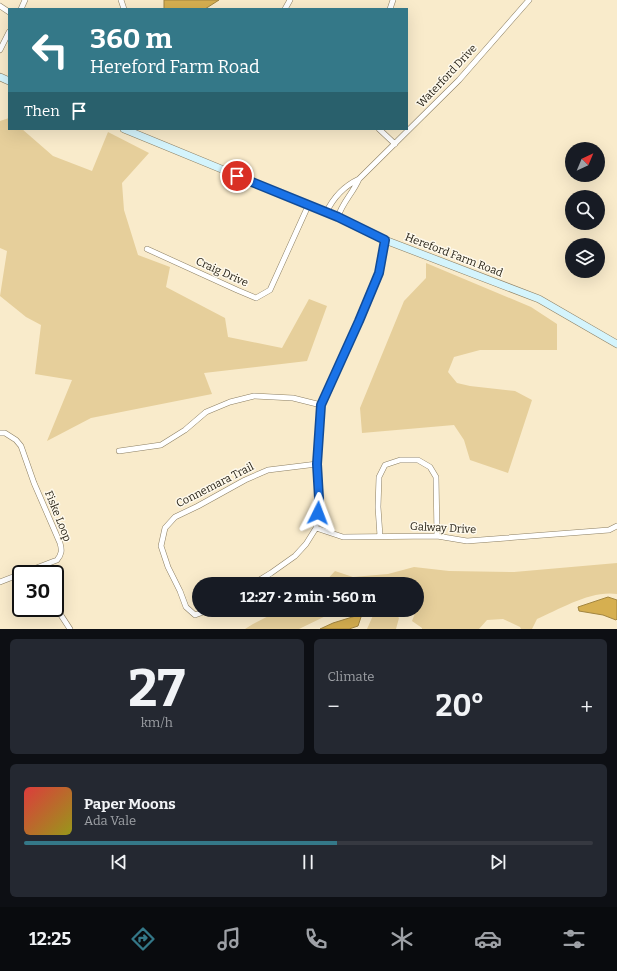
<!DOCTYPE html>
<meta charset="utf-8">
<style>
:root{--surface:#171b24;--page:#242831;--text:#f1f3f6;--muted:#9ea1a6;--line:#363941;--accent:#347888}
body{margin:0;font-family:Bitter,serif;background:var(--page);color:var(--text);height:100vh;display:flex;flex-direction:column;font-size:15px;white-space:nowrap}
*{box-sizing:border-box;margin:0}
p{font-size:13px;color:var(--muted)}
.icon{flex:none;width:22px;height:22px;fill:none;stroke:currentColor;stroke-width:2;stroke-linecap:round;stroke-linejoin:round}
.map{position:relative;height:629px;overflow:hidden}
.details{display:flex;flex-direction:column;gap:10px;padding:10px;background:#0d0f14;flex:1}
.details>*{flex:none}
.hud{position:absolute;left:8px;top:8px;width:400px;height:122px;border-radius:0px;box-shadow:0 4px 16px #0002;background:#347888;color:#fff;overflow:hidden}
.needle{width:26px;rotate:44deg}
.tools{position:absolute;left:565px;top:142px;display:grid;gap:8px}
.tools a{display:grid;place-items:center;width:40px;height:40px;border-radius:50%;background:var(--surface);box-shadow:0 4px 16px #0002;font-size:20px}
.speed{position:absolute;left:12px;top:565px;display:flex;gap:8px;font-size:20px;font-weight:700;text-align:center}
.speed>*{display:grid;place-content:center;width:52px;height:52px;border-radius:50%;background:var(--surface);box-shadow:0 4px 16px #0002;line-height:1}
.speed .limit{border:2px solid #111;border-radius:6px;background:#fff;color:#111}
.pin{position:absolute;display:grid;place-items:center;width:34px;height:34px;color:#fff;margin:-17px;border:2px solid #fff;border-radius:50%;box-shadow:0 1px 4px #0007}
.me{position:absolute;width:44px;margin:-22px;rotate:3deg;stroke-linejoin:round;filter:drop-shadow(0 0 3px #0008)}
.turn{display:flex;align-items:center;gap:14px;height:84px;padding:0 16px;font-size:18px}
.turn .icon{width:52px;height:52px;stroke-width:2.5}
.turn b{display:block;font-size:28px;line-height:34px}
.then{display:flex;align-items:center;height:38px;padding:0 16px;background:#0003;gap:8px;font-size:15px}
.big{font-size:30px;font-weight:700;line-height:1.1}
.details .card{flex:1;display:flex;flex-direction:column;justify-content:center;gap:6px;min-width:0;padding:0 14px;border-radius:6px;background:var(--page)}
.details .dial{align-items:center;gap:0}
.dial b{font-size:52px;line-height:1}
.song{display:flex;align-items:center;gap:12px}
.cover{width:48px;height:48px;border-radius:6px;background:linear-gradient(135deg,hsl(0 70% 55%),hsl(60 70% 35%))}
.played{height:4px;border-radius:2px;background:linear-gradient(90deg,var(--accent) 55%,var(--line) 55%)}
.keys{display:flex;justify-content:space-around;direction:ltr}
.heat{display:flex;justify-content:space-between;align-items:center;font-size:22px;direction:ltr}
.details .tiles{flex:1;display:grid;gap:10px;grid-template-columns:1fr 1fr}
.card:last-child{grid-column:span 2}
.trip{position:absolute;left:192px;top:577px;width:232px;height:40px;border-radius:20px;background:var(--surface);box-shadow:0 4px 16px #0002;font-weight:700;line-height:40px;text-align:center}
.tab-bar{display:flex;height:64px;justify-content:space-around;align-items:center;background:#090b0e;color:var(--muted)}
.tab-bar .icon{width:28px;height:28px}
.tab-bar .on{color:var(--accent)}
.tab-bar b{font-size:18px;color:var(--text)}
.map>svg:first-child{display:block}
.green{fill:#e6cf9b}
.water{fill:#d6af50;stroke:#a2853f}
.lines{fill:none;stroke-linecap:round;stroke-linejoin:round}
.street-casing{stroke:#8c7f63;stroke-width:6}
.secondary-casing{stroke:#8c7f63;stroke-width:8}
.street{stroke:#fff;stroke-width:5}
.secondary{stroke:#d4f4fc;stroke-width:7}
.route-casing{stroke:#114b97;stroke-width:10}
.route{stroke:#1a73e8;stroke-width:7}
.labels{text-anchor:middle;dominant-baseline:central;stroke-width:3;stroke-linejoin:round;paint-order:stroke}
.street-label{font-size:11px;fill:#282317;stroke:#fef9ec}
</style>
<div class="map">
<svg width="617" height="629" viewBox="0 0 617 629">
<rect width="100%" height="100%" fill="#f9ebcb"/>
<path class="green" d="M9,118v11h13l31,27 39,15 16,-39 41,21 -27,30 2,27 14,45 32,12 -4,20 59,31 3,19 54,11 27,-49 18,7 -20,55 -103,12 8,21 -121,24 -44,23 25,-61 -37,-6 6,-49 -15,-8 -26,-21 7,-45 -7,-3v-127z
M426,263l105,44 26,17v26h-77l-26,7 -6,15 9,11 13,3 45,5 17,9 -24,73 -38,-13 -6,-20 -10,-15 -92,8 -2,-25 44,-107 22,-23z
M617,563v31c-26,-4 -57,15 -80,25l-5,10h-11l-1,-2 -17,-8 -16,1 -8,9h-57v-1l-10,-7 9,-23 -4,-2v-12h-29l-3,-1v1h-62l12,-13 18,6 35,-3 26,-7 35,4 65,1z
M280,610h58l-39,19h-54l8,-5z
M374,610h18l7,8 -3,11h-29l8,-18z"/>
<path class="water" d="M164,0h55l-14,9h-41z
M608,597l9,3v19l-1,1 -13,-5 -24,-4 -1,-4z
M362,614l-4,12 -9,3h-29l13,-6z"/>
<g class="lines">
<g class="street-casing">
<path id="street" d="M121,0l3,9
M0,6l9,6
M21,9l4,-9
M285,9l5,-9
M390,9l3,-9
M0,50l9,-18
M379,129l16,15
M326,213c7,-15 18,-27 33,-34
M338,217c4,-14 15,-24 21,-38l100,-99 70,-80
M147,249l90,41 19,8 14,-8 38,-84
M0,433h5l11,7 5,6 13,37 26,60c2,7 2,11 -3,17l-57,22
M119,451l42,-6 24,-15 21,-18 24,-10 24,-6 39,2 28,7
M316,528l27,9 94,-1 30,5 142,-11 8,-4
M380,536l-2,-29 1,-30 6,-12 15,-5h18l12,7 6,10 1,59
M253,584l18,-11 24,-17 11,-12 10,-16 3,-30 -2,-34 4,-59 38,-84 20,-48 6,-33
M55,606l15,23
M209,610l-14,5 -9,-8 -6,-16 -12,-24 -7,-21 4,-18 10,-11 23,-11 47,-26 23,-10 49,-6"/>
</g>
<g class="secondary-casing">
<path id="secondary" d="M0,77l9,4
M124,129l214,88 47,23 154,59 78,45"/>
</g>
<use href="#street" class="street"/>
<use href="#secondary" class="secondary"/>
</g>
<g class="lines">
<g class="route-casing">
<path id="route" d="M237,176l101,41 47,23 -6,33 -20,48 -38,84 -4,59 2,34 -1,15"/>
</g>
<use href="#route" class="route"/>
</g>
<g class="labels">
<g class="street-label">
<text transform="translate(447 76) rotate(-47)">Waterford Drive</text>
<text transform="translate(454 255) rotate(21)">Hereford Farm Road</text>
<text transform="translate(222 272) rotate(24)">Craig Drive</text>
<text transform="translate(215 485) rotate(-27)">Connemara Trail</text>
<text transform="translate(58 516) rotate(68)">Fiske Loop</text>
<text transform="translate(443 528) rotate(3)">Galway Drive</text>
</g>
</g>
</svg>
<div class="tools">
<a><svg class="needle" viewBox="-14 -14 28 28"><path d="M0-13l5 13h-10z" fill="#e53935"/><path d="M0 13l5-13h-10z" fill="#9ea1a6"/></svg></a>
<a><svg class="icon" aria-label="search" viewBox="0 0 24 24"><circle cx="10" cy="10" r="6"/><path d="M15 15l6 6"/></svg></a>
<a><svg class="icon" aria-label="layers" viewBox="0 0 24 24"><path d="M12 4l9 5-9 5-9-5zM3 14l9 5 9-5"/></svg></a>
</div>
<div class="speed"><div class="limit">30</div></div>
<div class="pin" style="left:237px;top:176px;background:#d93025"><svg class="icon" aria-label="arrive" viewBox="0 0 24 24"><path d="M6 21V4h12l-3 4 3 4H6"/></svg></div>
<svg class="me" style="left:318px;top:513px" viewBox="-20 -20 40 40"><path d="M0-17L14 15 0 8-14 15z" fill="#1a73e8" stroke="#fff" stroke-width="4"/></svg>
<div class="trip">12:27 · 2 min · 560 m</div>
<div class="hud">
<div class="turn"><svg class="icon" aria-label="left" viewBox="0 0 24 24"><path d="M17 20v-9H6M10 6l-5 5 5 5"/></svg><div><b>360 m</b>Hereford Farm Road</div></div>
<div class="then">Then<svg class="icon" aria-label="arrive" viewBox="0 0 24 24"><path d="M6 21V4h12l-3 4 3 4H6"/></svg></div>
</div>
</div>
<section class="details">
<div class="tiles">
<div class="card dial"><b>27</b><p>km/h</p></div>
<div class="card"><p>Climate</p>
<div class="heat"><a>−</a><b class="big">20°</b><a>+</a></div>
</div>
<div class="card">
<div class="song"><i class="cover"></i><div><b>Paper Moons</b><p>Ada Vale</p></div></div>
<div class="played"></div>
<div class="keys"><svg class="icon" aria-label="previous" viewBox="0 0 24 24"><path d="M18 5L8 12l10 7zM5 5v14"/></svg><svg class="icon" aria-label="pause" viewBox="0 0 24 24"><path d="M8 5v14M16 5v14"/></svg><svg class="icon" aria-label="next" viewBox="0 0 24 24"><path d="M6 5l10 7-10 7zM19 5v14"/></svg></div>
</div>
</div>
</section>
<nav class="tab-bar">
<b>12:25</b>
<svg class="icon on" aria-label="directions" viewBox="0 0 24 24"><path d="M12 3l9 9-9 9-9-9zM9 14v-3h6M13 9l2 2-2 2"/></svg>
<svg class="icon" aria-label="music" viewBox="0 0 24 24"><path d="M9 18V5l10-2v13"/><circle cx="6" cy="18" r="3"/><circle cx="16" cy="16" r="3"/></svg>
<svg class="icon" aria-label="phone" viewBox="0 0 24 24"><path d="M5 4h4l2 5-3 2q2 4 5 5l2-3 5 2v4C11 20 4 13 5 4z"/></svg>
<svg class="icon" aria-label="climate" viewBox="0 0 24 24"><path d="M12 3v18M4 7l16 10M4 17L20 7"/></svg>
<svg class="icon" aria-label="car" viewBox="0 0 24 24"><path d="M5 17H2v-5l4-1 3-4h7l3 4 3 1v5h-3M9 17h6M6 11h13"/><circle cx="7" cy="17" r="2"/><circle cx="17" cy="17" r="2"/></svg>
<svg class="icon" aria-label="filters" viewBox="0 0 24 24"><path d="M4 7h16M4 17h16"/><circle cx="9" cy="7" r="2"/><circle cx="15" cy="17" r="2"/></svg>
</nav>
